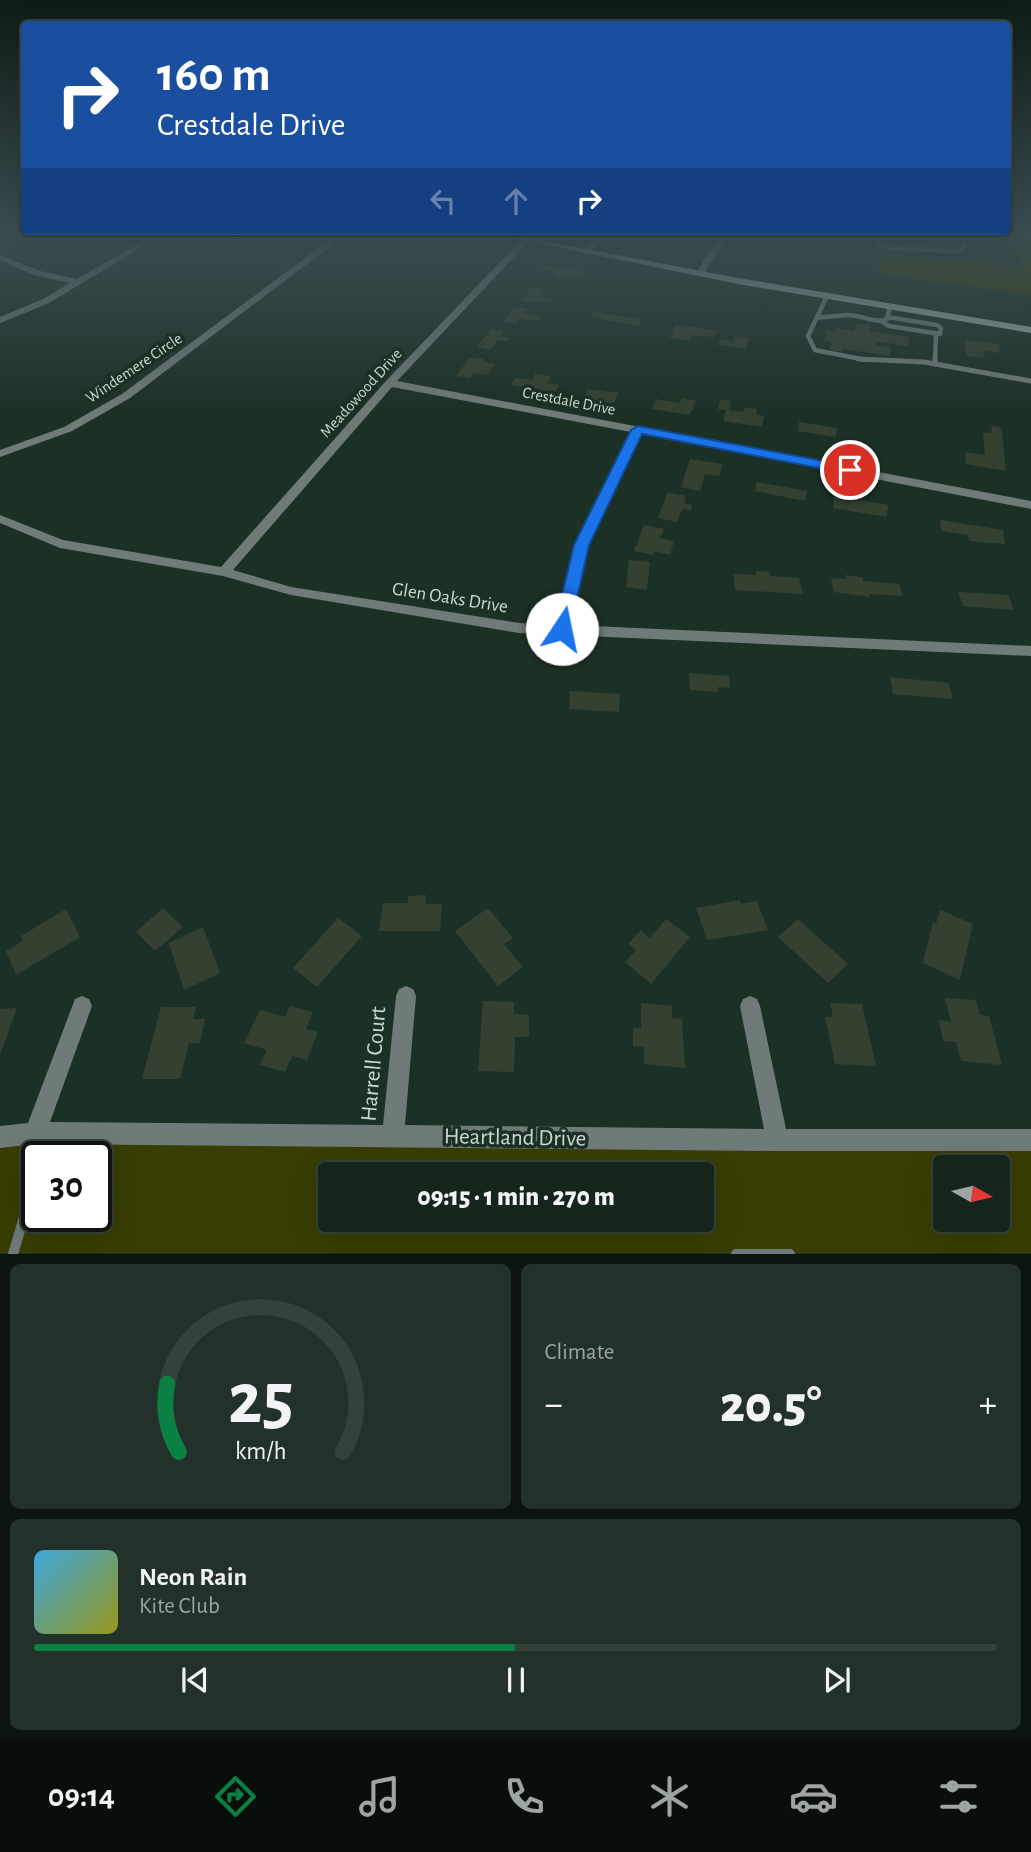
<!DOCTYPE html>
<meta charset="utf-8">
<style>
:root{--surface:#15251c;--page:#223129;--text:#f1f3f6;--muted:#9da5a3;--line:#34423b;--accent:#0b8043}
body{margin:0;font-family:"Alegreya Sans",sans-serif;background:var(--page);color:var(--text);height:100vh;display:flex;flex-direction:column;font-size:26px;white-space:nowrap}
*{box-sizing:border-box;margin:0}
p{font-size:23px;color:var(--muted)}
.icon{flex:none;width:38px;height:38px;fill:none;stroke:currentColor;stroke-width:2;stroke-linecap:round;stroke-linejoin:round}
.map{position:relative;height:1254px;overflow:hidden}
.drawer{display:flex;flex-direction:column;gap:10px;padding:10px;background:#0c140f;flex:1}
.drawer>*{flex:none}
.banner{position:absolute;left:21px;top:21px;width:990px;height:214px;border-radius:7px;box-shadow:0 7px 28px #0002,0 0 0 2px var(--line);background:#1a4fa0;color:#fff;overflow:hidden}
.needle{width:46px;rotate:98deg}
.fabs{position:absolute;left:933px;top:1155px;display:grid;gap:14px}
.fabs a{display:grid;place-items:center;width:77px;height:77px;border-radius:7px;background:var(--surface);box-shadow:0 7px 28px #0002,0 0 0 2px var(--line);font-size:35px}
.speed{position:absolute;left:21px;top:1141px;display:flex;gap:14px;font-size:35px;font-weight:700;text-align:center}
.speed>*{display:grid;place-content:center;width:91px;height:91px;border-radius:50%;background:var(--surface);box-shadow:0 7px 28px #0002,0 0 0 2px var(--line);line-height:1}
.speed .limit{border:4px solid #111;border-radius:10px;background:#fff;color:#111}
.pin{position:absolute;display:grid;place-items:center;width:60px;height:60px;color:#fff;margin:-30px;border:4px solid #fff;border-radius:50%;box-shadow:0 2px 7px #0007}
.me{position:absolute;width:77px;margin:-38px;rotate:11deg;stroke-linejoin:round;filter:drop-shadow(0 0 5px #0008)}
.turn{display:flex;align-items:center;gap:24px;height:147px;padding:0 21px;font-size:32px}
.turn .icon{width:91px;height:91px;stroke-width:2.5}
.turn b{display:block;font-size:49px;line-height:60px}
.lanes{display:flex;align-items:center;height:66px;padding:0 21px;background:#0003;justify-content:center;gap:35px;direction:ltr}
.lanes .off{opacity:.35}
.big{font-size:52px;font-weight:800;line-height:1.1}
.drawer .widget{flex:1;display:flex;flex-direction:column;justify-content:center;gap:10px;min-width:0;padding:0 24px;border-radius:10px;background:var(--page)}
.drawer .dial{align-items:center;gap:0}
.dial svg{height:182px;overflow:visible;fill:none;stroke:var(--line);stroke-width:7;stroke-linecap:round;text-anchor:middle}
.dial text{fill:var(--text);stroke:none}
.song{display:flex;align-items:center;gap:21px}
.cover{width:84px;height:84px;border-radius:10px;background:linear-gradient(135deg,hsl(200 70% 55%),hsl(60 70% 35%))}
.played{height:7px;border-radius:4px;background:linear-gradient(90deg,var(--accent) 50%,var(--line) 50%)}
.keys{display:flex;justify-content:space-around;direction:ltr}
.heat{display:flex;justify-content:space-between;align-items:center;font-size:38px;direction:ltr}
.drawer .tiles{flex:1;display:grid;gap:10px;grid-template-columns:1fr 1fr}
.widget:last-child{grid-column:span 2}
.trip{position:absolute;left:318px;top:1162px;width:396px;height:70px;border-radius:7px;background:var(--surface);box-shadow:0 7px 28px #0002,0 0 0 2px var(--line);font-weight:800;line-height:70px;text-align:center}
.menu{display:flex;height:112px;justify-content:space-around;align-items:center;background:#080f0b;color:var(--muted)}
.menu .icon{width:49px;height:49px}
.menu .current{color:var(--accent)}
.menu b{font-size:32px;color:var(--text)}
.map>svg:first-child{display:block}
.green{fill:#383d02;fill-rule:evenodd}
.building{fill:#344130}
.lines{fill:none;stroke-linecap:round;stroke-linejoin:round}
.service-far2{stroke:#6e7b78;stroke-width:4.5}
.service-far1{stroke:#6e7b78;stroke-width:5}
.service{stroke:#6e7b78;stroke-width:10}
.minor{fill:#6e7b78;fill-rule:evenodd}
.secondary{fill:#93a7a4;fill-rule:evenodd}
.route{fill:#1a73e8;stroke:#114b97;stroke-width:2}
.labels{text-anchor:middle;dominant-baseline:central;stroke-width:7;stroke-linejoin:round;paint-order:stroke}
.far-street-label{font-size:16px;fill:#ccd9d2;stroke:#1c3126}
.street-label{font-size:19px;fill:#ccd9d2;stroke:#1c3126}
.near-street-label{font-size:23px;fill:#ccd9d2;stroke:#1c3126}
</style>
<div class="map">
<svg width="1031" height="1254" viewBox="0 0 1031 1254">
<rect width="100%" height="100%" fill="#1c3126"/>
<path class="green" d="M1004,236h27v59l-152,-21 1,-20 142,12 -4,-14z
M0,1137l1031,3v113h-1031zM37,1157h59v59h-59zM945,1167h53v53h-53zM331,1174h371v46h-371z"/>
<path class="building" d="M887,239l69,3 2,5 -69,-3z
M545,265l42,7 -5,6 -15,-3 -2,3 -10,-2 2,-3 -16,-3z
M531,288l14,1 -4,8 11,1 -2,4h-28z
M514,307l14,2 -4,4 17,3 -3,4 -19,-1 -3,5 -13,-2z
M593,312l49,7 -4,7 -48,-9z
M856,323l14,2 -1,6 40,6 -1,9 -32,-5v4l15,3 -1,8 -47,-7v3l-13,-2 1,-8 -7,-1 3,-11 8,1v-3l19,3z
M675,325l42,5 -2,7 -23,-2 -3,6 -19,-3z
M491,329l13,2 -3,5 9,1 -3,4 -9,-1 -8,10 -13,-3z
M735,336l14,2 -3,11 -28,-4 2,-6 14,2z
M965,340l34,4 1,9 -17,-3 1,8 -18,-2z
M470,357l14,2 -1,3 12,2 -8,11 -14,-2 -3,5 -14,-2z
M535,374l16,2 -4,7 12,2 -4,8 -44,-8 4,-7 17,2z
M588,389l20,3h11l-6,12 -30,-5z
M682,398l14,3 -6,14 -38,-6 4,-10 24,4z
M721,399l10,2 -2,9 15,2 1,-5 12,2 -1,5 8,2 -2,11 -39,-6 3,-11 -8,-1z
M799,422l38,6 -1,9 -38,-6z
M991,426l8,1 3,5 4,39 -40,-7 -1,-12 20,3 -2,-23 9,1z
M690,459l33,5 -4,12 -14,-2 -5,17 -19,-4z
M757,482l50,9 -2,10 -50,-10z
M668,492l18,4 -2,7 8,2 -1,5 -9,-1 -5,13 -19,-4z
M834,496l54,9 -1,12 -54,-9z
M940,520l63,10 2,14 -36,-3 -1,-6 -27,-4z
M644,525l20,4 -4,9 14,3 -4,14 -15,-4 -1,4 -20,-4z
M629,560l21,2 -3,28 -21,-3z
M756,571l14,1v4l29,2 4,16 -68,-4 -2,-16 23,1z
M845,575l17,2 1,4 36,3 4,12 -34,-2 1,3 -36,-5 -3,-14 15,1z
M958,592l50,3 6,15 -51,-4z
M689,673l40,3 1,12 -12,-1v5l-28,-2z
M890,677l58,6 5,16 -60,-5z
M570,691l50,3 -1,18 -50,-3z
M426,895l-1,9h17l-2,27h-61l4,-28h25v-7z
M740,900l1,4 16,-3 11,29 -61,10 -11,-32z
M163,908l20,19 -28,24 -19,-19z
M488,908l25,30 -9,6 19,23 -25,19 -43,-55z
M66,909l14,28 -64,38 -10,-24 17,-10 -2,-5z
M940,910l33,14 -13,56 -37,-17 10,-41 3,2z
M338,918l24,18 -45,51 -24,-19z
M666,919l24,18 -39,47 -26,-22 11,-12 -8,-6 13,-14 9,8z
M798,919l50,45 -20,19 -50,-46z
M203,927l17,46 -36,17 -15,-47z
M945,998l31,2 4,15 9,1 13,49 -41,-4 -5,-19 -13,-1 -4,-21 12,2z
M483,1001l31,1v12l15,1v22h-14l-1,35 -36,-1z
M641,1003l31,3v12l10,1 3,49 -41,-4v-17l-11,-1v-18h8z
M830,1003l32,1 14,62 -41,-2 -10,-47h8z
M290,1006l23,6 -7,17 12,3 -11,28 -15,-4 -7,16 -25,-7 7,-15 -23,-7 16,-33 25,7z
M161,1007h35l-3,12h12l-5,24h-11l-9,36h-38z
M17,1008l-17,47v-46z"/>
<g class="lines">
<path class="service-far2" d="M232,236h9
M296,236l32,8
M877,236l3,8 11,4 65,3 9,-5 -5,-10
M586,251l17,-15
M827,296l-19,40 7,14 51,10
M817,317c11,1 18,-1 29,-2 14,-1 27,9 41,4l3,-13
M881,321l8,5 51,8 1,-6 -4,-3 -50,-8
M935,360l1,-25"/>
<path class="service-far1" d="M858,359l66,3 107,19
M935,364v-5"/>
<path class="service" d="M42,1157l6,-20
M13,1254l24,-80
M736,1254h54"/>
<path class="minor" d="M151,236h9l-111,67 -49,20v-6l43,-18 27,-16 -36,-8 -34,-15v-5l40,16 37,8z
M335,236h9l-214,162 -58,33 -72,26v-7l64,-23 58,-33z
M719,236h8l-24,39h-6l-1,-2z
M523,238l7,2 -133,141 634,120v8l-390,-75 -53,111 -18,80 461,21v10l-512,-23 -228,-38 -68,-19 -163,-28 -60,-25v-8l63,25 158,27 165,-186zM392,387l239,45 -55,113 -20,80 -37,-2 -228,-36 -58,-17z
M406,986l7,3 3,7 -11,129 359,4 -24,-123 3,-7 7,-3 7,3 3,7 26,123h245v22h-254l-742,-7 -35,4v-22l28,-3 47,-124 7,-3 7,3 3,7 -42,116 333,3 13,-129 3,-7z"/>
<path class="secondary" d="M504,236h14l220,42 293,49v6l-293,-49z"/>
</g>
<linearGradient id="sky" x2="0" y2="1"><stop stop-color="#0f1b15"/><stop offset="0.57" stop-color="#3a4e52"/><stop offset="1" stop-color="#3a4e52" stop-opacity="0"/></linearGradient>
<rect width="1031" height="411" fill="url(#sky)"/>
<path class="route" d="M638,426l212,40 7,4 -7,4 -208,-40 -53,111 -19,84 -8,6 -5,-2 -3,-4 20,-84 57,-115z"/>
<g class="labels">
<g class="far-street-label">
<text transform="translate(134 368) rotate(-34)">Windemere Circle</text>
<text transform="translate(361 393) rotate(-48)">Meadowood Drive</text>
<text transform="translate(569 401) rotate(11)">Crestdale Drive</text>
</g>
<g class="street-label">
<text transform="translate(450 598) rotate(9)">Glen Oaks Drive</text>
</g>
<g class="near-street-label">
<text transform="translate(374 1064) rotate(-85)">Harrell Court</text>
<text transform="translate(515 1138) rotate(1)">Heartland Drive</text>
</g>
</g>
</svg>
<div class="fabs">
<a><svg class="needle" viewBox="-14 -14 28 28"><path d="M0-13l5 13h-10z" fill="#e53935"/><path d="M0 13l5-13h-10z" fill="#9da5a3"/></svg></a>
</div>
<div class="speed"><div class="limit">30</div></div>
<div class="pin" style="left:850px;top:470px;background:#d93025"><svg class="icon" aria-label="arrive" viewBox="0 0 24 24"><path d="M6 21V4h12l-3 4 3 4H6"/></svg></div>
<svg class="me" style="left:562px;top:629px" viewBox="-20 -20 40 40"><circle r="19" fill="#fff"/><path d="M0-13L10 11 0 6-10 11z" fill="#1a73e8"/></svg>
<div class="trip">09:15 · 1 min · 270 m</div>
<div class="banner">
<div class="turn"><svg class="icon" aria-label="right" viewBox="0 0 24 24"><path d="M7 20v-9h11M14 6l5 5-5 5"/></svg><div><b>160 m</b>Crestdale Drive</div></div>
<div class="lanes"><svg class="icon off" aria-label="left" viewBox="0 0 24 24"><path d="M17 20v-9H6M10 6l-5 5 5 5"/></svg><svg class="icon off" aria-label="ahead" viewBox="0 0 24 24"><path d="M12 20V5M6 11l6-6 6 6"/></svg><svg class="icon" aria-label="right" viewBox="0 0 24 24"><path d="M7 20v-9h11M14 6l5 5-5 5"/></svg></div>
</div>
</div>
<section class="drawer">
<div class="tiles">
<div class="widget dial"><svg viewBox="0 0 100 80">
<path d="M14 69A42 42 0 1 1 86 69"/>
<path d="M14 69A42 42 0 0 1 9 39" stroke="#0b8043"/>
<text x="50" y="56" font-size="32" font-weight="700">25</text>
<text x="50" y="72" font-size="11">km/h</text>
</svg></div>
<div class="widget"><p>Climate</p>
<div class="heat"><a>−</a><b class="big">20.5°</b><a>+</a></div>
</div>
<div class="widget">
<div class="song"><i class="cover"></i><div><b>Neon Rain</b><p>Kite Club</p></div></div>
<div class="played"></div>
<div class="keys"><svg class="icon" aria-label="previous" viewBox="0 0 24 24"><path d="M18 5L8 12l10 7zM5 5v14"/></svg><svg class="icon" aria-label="pause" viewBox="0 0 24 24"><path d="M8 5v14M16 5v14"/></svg><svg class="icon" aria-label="next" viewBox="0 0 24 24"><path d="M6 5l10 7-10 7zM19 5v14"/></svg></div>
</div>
</div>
</section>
<nav class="menu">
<b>09:14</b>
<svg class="icon current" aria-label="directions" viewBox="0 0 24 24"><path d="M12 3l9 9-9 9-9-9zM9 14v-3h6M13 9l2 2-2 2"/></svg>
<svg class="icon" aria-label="music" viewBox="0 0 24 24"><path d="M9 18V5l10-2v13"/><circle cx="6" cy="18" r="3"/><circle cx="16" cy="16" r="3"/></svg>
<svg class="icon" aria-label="phone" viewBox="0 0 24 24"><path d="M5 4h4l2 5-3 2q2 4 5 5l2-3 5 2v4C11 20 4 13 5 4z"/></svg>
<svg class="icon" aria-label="climate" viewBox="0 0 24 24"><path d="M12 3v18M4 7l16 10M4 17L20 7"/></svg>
<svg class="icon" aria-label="car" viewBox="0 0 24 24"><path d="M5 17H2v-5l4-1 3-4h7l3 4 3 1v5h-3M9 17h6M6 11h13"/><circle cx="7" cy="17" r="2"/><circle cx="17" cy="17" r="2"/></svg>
<svg class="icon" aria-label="filters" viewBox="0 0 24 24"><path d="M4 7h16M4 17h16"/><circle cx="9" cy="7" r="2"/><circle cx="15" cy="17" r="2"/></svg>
</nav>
